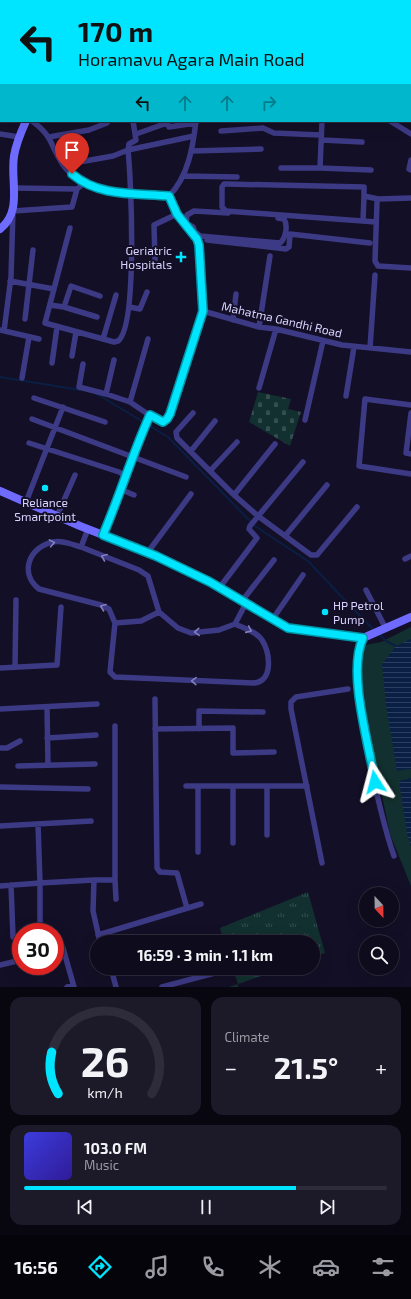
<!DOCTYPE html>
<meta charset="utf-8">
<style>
:root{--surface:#0e0b1c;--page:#1c1929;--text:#f1f3f6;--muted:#9b9ba3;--line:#2e2b3b;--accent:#00e5ff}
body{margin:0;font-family:"Exo 2",sans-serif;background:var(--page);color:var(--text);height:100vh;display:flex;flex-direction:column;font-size:15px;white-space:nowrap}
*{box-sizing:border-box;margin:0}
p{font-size:13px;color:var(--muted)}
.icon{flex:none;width:22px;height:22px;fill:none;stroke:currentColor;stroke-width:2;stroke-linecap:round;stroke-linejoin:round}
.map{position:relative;height:987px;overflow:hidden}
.panel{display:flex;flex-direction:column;gap:10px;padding:10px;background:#08060f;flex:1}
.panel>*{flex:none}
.top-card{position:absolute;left:0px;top:0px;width:411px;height:122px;box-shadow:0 4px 16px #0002,0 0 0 1px var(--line);background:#00e5ff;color:#111;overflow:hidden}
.needle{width:26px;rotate:158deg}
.buttons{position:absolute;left:359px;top:887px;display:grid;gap:8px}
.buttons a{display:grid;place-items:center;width:40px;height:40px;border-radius:50%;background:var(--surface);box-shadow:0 4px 16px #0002,0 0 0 1px var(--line);font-size:20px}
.speed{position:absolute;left:12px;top:923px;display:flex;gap:8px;font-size:20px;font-weight:700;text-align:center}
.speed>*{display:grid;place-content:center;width:52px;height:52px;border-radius:50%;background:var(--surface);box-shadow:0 4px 16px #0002,0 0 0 1px var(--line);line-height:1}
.speed .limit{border:6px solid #d22;background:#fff;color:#111}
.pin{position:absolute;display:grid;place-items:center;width:34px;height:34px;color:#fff;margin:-41px -17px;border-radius:50% 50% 50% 0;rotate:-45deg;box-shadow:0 0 4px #0007}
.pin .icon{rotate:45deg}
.me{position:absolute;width:44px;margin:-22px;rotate:351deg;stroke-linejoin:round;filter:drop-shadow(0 0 3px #0008)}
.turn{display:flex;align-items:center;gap:14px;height:84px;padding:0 12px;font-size:18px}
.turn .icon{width:52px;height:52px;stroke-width:2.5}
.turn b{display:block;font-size:28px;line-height:34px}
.lanes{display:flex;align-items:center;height:38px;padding:0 12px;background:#0003;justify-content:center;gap:20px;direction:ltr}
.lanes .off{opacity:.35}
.big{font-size:30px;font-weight:700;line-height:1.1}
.panel .card{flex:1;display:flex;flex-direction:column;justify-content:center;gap:6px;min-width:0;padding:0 14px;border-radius:12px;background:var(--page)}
.panel .dial{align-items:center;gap:0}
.dial svg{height:104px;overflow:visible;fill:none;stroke:var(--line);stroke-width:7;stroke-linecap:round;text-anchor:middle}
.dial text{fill:var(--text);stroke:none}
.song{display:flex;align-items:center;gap:12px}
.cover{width:48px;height:48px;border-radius:6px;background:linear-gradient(135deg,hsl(240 70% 55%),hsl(250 70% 35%))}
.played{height:4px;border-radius:2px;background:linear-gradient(90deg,var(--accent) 75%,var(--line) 75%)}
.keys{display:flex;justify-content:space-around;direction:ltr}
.heat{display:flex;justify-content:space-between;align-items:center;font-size:22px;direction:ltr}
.panel .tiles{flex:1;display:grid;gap:10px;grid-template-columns:1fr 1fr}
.card:last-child{grid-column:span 2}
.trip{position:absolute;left:90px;top:935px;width:230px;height:40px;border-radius:20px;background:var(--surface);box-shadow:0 4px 16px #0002,0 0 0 1px var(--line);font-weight:700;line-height:40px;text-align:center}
.menu{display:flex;height:64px;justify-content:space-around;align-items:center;background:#06040b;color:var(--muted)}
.menu .icon{width:28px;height:28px}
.menu .current{color:var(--accent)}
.menu b{font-size:18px;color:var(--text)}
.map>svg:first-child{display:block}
.grass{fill:url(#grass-tufts)}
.cemetery{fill:url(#cemetery-stones)}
.park{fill:#12302f}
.water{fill:url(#water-rules)}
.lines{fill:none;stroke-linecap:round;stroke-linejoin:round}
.stream{stroke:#0a1f44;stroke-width:2}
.street{stroke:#3d3a85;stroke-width:5.5}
.secondary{stroke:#6f6bff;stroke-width:8}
.rail{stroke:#00e5ff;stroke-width:2;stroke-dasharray:6 5;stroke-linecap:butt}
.oneway{stroke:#837fbc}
.route-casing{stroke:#0095a6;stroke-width:10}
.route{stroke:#00e5ff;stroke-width:7}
.poi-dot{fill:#00e5ff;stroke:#130f26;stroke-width:1.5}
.labels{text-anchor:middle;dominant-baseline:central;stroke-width:4;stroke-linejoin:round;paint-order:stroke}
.poi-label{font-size:12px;fill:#d9d4ff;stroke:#130f26;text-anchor:end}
.street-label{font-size:12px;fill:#d9d4ff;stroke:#130f26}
</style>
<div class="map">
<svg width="411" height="987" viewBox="0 0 411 987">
<defs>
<pattern id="grass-tufts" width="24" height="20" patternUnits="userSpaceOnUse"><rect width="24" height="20" fill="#12302f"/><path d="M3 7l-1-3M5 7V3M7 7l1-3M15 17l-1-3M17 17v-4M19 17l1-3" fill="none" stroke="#344d4e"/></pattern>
<pattern id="cemetery-stones" width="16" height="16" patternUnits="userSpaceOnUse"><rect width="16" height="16" fill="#12302f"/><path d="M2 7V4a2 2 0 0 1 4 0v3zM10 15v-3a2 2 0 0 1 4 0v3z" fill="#344d4e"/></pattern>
<pattern id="water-rules" width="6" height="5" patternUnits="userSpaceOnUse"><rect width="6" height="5" fill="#0a1f44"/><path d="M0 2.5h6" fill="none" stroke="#2d3f60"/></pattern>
</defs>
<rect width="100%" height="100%" fill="#130f26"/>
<path class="grass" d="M308,892l17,61 -12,4v-15h-89l-4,-14z
M233,968h51l-46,16v3h-9l9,-3z"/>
<path class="cemetery" d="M258,392l33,7 -3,10 13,3 -11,34 -41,-24z"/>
<path class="park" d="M411,627v259l-21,-52 -19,-92 -11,-73 5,-24 16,-3z"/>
<path class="water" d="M411,639v130l-14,2 -11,-66 -4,-41 14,-18z
M411,778v69l-4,-13 -8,-53z"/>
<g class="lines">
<path class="stream" d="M0,377l80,13
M97,394l71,43 87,89 53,35 31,33 36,37
M379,634l7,7 10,5"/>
<path class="street" d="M162,0l4,1
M181,0l2,1
M319,0v1
M0,77h1
M32,121c22,16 18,25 31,44 25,33 69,28 106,31
M166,121l3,6 27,-4
M322,121l-2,47 51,2
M390,121l21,13
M221,131l42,-3 11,5 47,2
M0,134l19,3
M136,134l31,-11
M49,137l40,-7 18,-7
M322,140l40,2
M191,151l70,-2
M411,160l-2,9 2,1
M63,165l50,-9 15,-6 66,-14
M281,168h39
M183,176l54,1
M15,188l62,1
M169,196l8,18 20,25 2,6 4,66 56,16 17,2 66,16 69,7
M169,196c19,-19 24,-49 27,-75
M411,198l-33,1 -1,3 -2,59 3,5 33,2
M363,221l1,-25
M376,222l-150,-11 -4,-4v-20l2,-3h3l137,3v9l14,3
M193,227l-7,-4 1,-8 7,-4 34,2
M70,228l-25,95 69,19 4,-1c20,-15 13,-163 10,-191l1,-6 7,-4 -3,-19
M189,230l4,-3 2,5 5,4 80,7c6,-5 8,-18 4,-24l-6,-1
M207,240l79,9 3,-2 1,-13 80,9
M155,260l-1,-35 23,-11
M10,281l44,8
M50,305l14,2
M129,307l11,2 7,-17
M97,317l-33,-10 7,-21 29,10
M25,319l8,-69
M233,320l3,-26
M259,327l11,-71
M0,330l39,9
M4,331l7,-54 2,-66 59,-4 5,-18 6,-5
M103,339l13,-44
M370,348l5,-73
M72,356l4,-24
M52,363l5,-36
M83,364l-4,23 27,7 24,8 28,19 5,1 4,-3 3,-5 33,-103
M22,378l7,-41
M259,388l17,-59
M106,394l8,-34
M346,396l8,-49
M34,398l71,24
M130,402l18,-63
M411,405l-46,-6 -6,67 52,8
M193,413l-17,19 1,6 57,57 24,21 53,39h6l40,-48
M411,413l-5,40 5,1
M32,419l154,58
M305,420l18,-79
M29,443l90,29 5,3c3,11 -16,48 -21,60
M191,451l24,-30
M210,471l27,-29
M125,478l25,-63
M122,490l12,5
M234,495l41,-51
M26,502l37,-95
M57,516l18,-41
M88,529l-7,18c-10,-3 -19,-7 -28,-5 -24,5 -34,31 -14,47l62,16 8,4 6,14 -5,49 5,5 138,6c21,-1 17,-30 9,-43 -6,-9 -19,-12 -27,-16l11,-21
M285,536l42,-51
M81,547l58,23 9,6 11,36 19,16 13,5 28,-3 16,-6
M148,552l43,-58
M405,559l6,-3
M220,587l37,-49 -8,-9 1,-3 53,-64
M366,590l20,39
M242,601l32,-41
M272,620l31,-45
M115,623l26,-2 18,-9
M363,638c-17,36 17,179 31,218
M15,667l1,-67
M0,668l57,-3 4,-58
M155,699l2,169 3,4 17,1 10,35
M47,707l1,58
M0,709l97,-5
M155,729l78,-1v25l41,-1
M199,729v-18l64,1
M47,738l49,-3
M0,748h7l13,-7
M18,766l77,-2
M186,786h121
M0,787l88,2
M198,787v65
M233,787v56
M0,826l91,-5
M267,835v-49
M322,863l-31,-154v-7l5,-5 52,-8
M94,880h21v-154
M115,880l1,19
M11,885l2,52
M0,886l40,-3 -2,-59
M40,930v-47l54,-3 -1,31 7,31
M98,935l103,-31
M207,942l5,-1
M55,950l8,-2 11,39
M0,965l21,-5
M111,968l5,19
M67,987l6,-2
M162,987l64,-17"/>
<path class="secondary" d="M56,0v1
M64,1v-1
M0,229c23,-18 10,-48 14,-73 2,-12 7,-24 12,-35
M0,491l80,35 77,30 63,31 68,41 75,10 48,-21"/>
<path class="rail" d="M202,0l2,1
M214,0l2,1
M410,110h1
M410,117h1"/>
</g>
<defs><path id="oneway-chevron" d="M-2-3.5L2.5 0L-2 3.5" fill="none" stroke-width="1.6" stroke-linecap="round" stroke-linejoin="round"/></defs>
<g class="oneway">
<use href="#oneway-chevron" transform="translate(52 543) rotate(-11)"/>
<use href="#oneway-chevron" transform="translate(104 557) rotate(-158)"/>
<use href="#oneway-chevron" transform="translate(103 607) rotate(-159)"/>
<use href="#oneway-chevron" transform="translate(249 630) rotate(24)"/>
<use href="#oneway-chevron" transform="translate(197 632) rotate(176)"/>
<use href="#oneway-chevron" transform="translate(194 681) rotate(-178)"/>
</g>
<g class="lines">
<g class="route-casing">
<path id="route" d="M72,174c27,23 63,19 97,22l8,18 20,25 2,6 4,66 -33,103 -3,5 -4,3 -13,-7c-18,40 -30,80 -47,120l53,21 54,26 78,46 75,10c-16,34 6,106 12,144"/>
</g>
<use href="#route" class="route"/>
</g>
<g class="poi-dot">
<path d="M179 251h4v4h4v4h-4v4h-4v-4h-4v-4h4z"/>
<circle cx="45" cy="488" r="4"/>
<circle cx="325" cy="612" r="4"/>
</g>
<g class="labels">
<g class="poi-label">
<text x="172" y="250">Geriatric<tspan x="172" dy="14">Hospitals</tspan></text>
<text x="45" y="502" text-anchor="middle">Reliance<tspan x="45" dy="14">Smartpoint</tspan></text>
<text x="333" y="605" text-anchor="start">HP Petrol<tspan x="333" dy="14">Pump</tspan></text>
</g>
<g class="street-label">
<text transform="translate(282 319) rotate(13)">Mahatma Gandhi Road</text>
</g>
</g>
</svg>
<div class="buttons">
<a><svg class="needle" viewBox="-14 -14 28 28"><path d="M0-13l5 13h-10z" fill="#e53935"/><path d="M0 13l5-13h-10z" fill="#9b9ba3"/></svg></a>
<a><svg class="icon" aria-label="search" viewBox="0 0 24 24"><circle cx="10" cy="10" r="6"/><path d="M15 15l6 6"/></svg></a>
</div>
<div class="speed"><div class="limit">30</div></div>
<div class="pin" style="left:72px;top:174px;background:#d93025"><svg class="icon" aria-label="arrive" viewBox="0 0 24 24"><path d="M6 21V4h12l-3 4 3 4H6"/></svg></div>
<svg class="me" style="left:375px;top:782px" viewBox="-20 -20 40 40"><path d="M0-17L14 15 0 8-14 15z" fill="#00e5ff" stroke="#fff" stroke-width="4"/></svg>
<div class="trip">16:59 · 3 min · 1.1 km</div>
<div class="top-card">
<div class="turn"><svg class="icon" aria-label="left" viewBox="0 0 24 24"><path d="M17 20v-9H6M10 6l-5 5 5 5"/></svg><div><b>170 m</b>Horamavu Agara Main Road</div></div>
<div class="lanes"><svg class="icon" aria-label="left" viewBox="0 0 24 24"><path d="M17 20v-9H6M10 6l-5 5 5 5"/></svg><svg class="icon off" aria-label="ahead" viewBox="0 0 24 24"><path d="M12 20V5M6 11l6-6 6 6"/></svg><svg class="icon off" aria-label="ahead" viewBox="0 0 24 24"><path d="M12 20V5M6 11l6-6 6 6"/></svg><svg class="icon off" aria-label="right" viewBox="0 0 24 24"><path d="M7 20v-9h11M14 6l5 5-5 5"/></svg></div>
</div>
</div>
<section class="panel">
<div class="tiles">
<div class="card dial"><svg viewBox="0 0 100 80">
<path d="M14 69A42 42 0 1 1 86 69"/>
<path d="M14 69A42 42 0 0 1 9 37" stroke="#00e5ff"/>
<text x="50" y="56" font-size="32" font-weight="700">26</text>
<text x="50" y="72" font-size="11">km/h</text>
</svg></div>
<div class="card"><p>Climate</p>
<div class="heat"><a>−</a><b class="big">21.5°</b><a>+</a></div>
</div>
<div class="card">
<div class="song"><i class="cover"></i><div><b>103.0 FM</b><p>Music</p></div></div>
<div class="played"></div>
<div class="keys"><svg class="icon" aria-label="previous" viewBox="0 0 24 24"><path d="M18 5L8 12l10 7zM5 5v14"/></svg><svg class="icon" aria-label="pause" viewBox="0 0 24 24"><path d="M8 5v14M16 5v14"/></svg><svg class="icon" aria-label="next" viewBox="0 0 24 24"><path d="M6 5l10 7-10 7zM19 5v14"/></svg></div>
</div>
</div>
</section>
<nav class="menu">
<b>16:56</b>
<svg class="icon current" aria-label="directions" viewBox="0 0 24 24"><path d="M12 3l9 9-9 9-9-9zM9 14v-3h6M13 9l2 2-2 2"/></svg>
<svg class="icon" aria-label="music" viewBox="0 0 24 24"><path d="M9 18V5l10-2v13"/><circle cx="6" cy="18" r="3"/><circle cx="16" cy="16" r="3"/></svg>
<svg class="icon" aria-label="phone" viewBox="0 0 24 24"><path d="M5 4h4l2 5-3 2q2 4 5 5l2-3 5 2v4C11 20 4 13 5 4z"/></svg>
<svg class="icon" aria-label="climate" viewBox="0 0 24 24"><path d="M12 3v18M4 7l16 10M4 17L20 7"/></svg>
<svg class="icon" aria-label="car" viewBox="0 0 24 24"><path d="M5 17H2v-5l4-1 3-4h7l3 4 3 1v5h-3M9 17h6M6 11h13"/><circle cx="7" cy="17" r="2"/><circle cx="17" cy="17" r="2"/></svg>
<svg class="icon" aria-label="filters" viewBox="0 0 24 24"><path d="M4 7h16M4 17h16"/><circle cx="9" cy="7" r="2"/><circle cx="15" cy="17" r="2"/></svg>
</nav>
